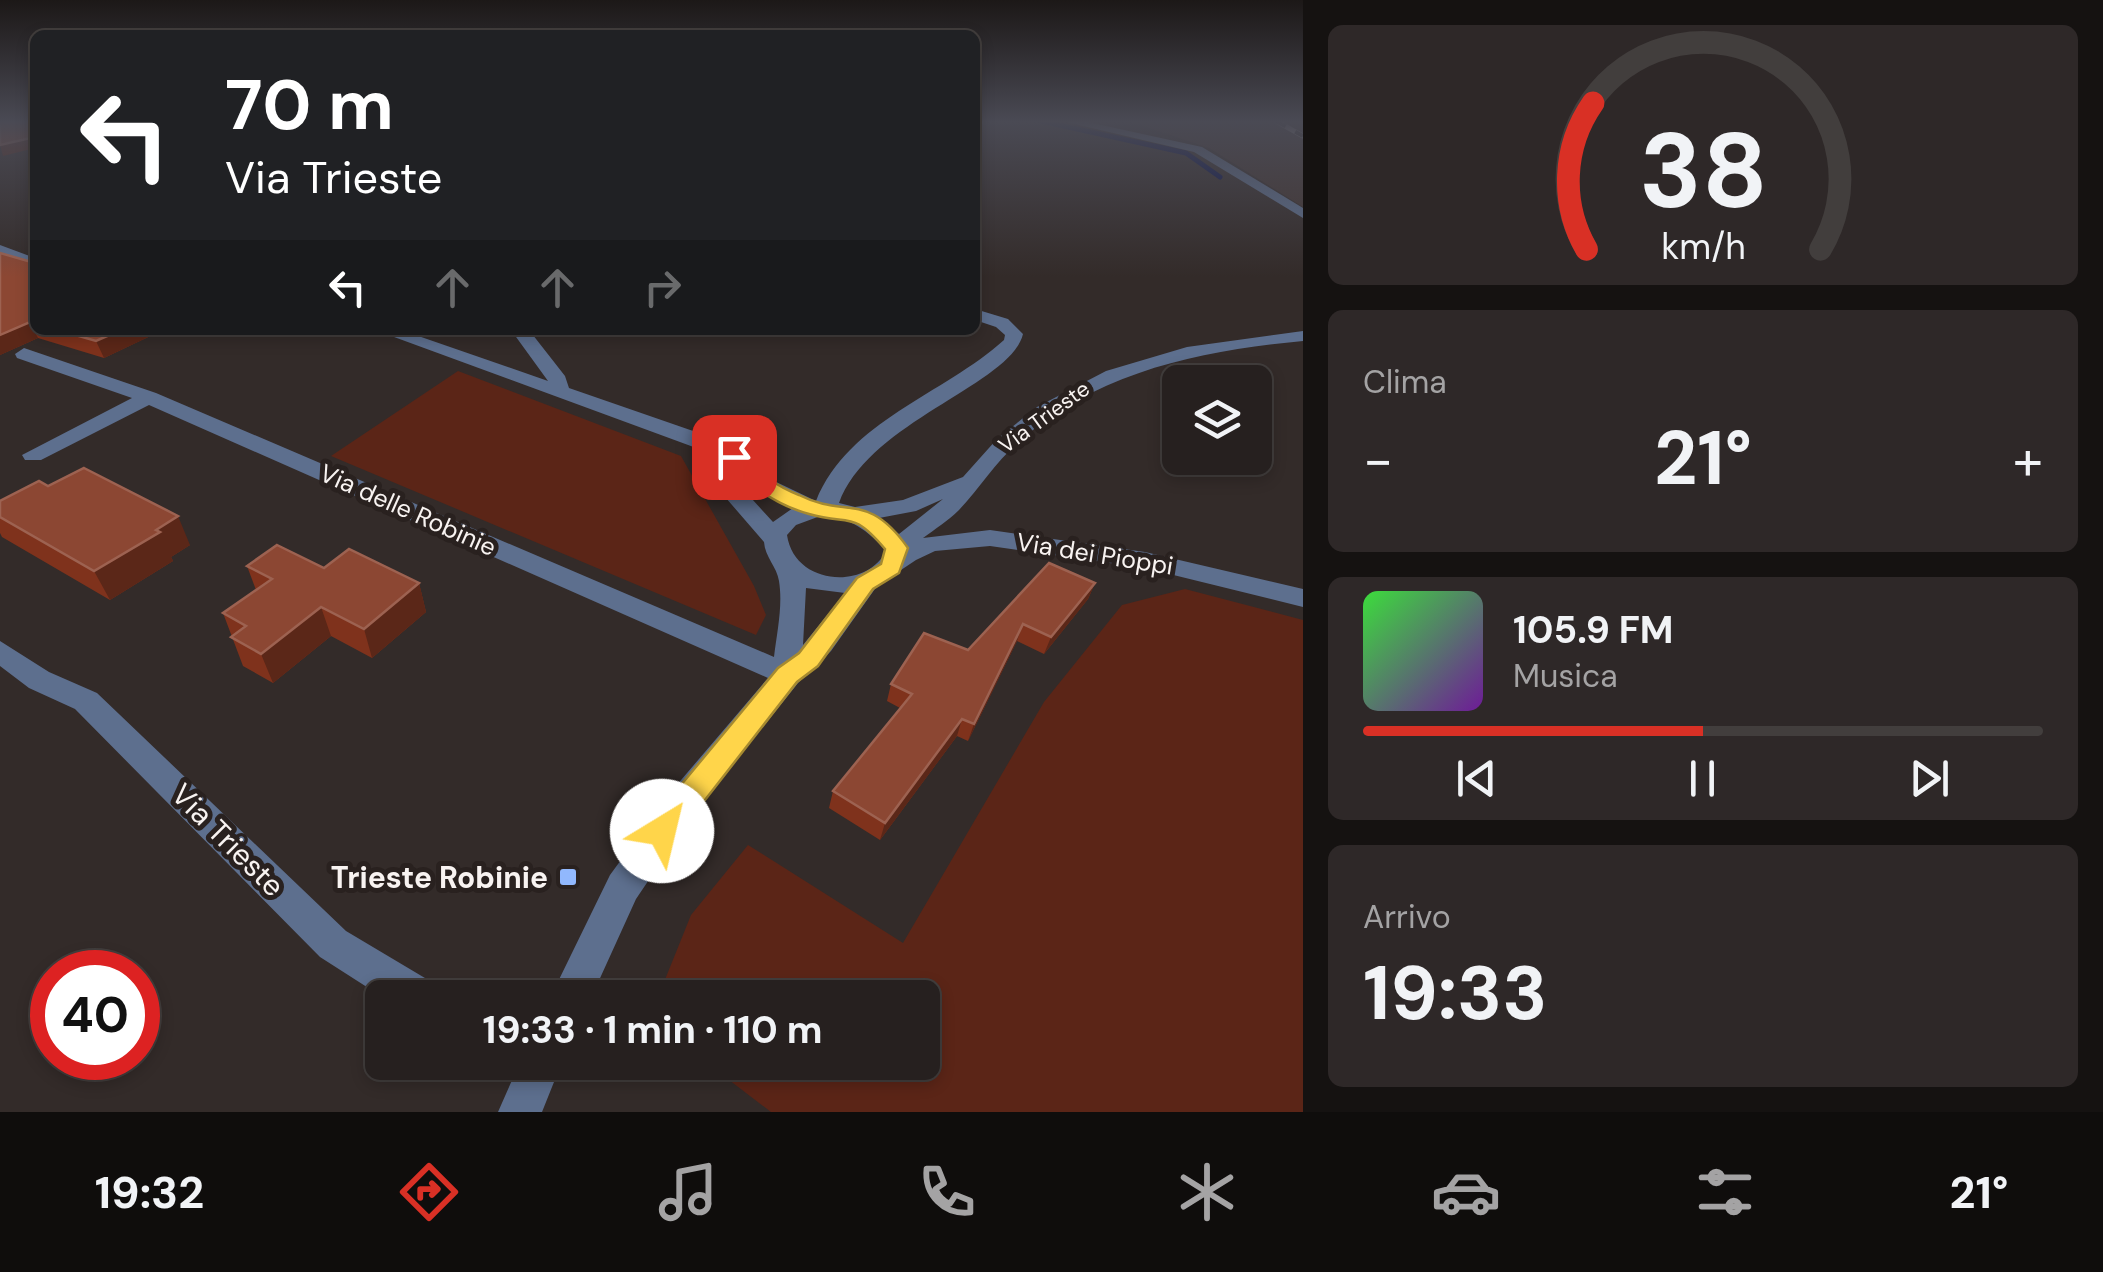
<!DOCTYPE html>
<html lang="it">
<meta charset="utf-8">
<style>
:root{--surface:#26201f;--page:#2e2828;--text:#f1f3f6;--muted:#a4a3a4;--line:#423e3d;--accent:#d93025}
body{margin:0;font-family:"DM Sans",sans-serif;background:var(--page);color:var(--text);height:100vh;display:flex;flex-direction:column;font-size:38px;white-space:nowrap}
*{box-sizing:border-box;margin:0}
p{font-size:32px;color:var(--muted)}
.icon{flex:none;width:55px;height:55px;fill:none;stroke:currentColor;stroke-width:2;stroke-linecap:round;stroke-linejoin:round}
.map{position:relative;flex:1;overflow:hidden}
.panel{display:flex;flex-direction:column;gap:25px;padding:25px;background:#151211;width:800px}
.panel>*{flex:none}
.guide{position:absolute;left:30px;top:30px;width:950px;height:305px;border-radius:15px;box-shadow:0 5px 15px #0003,0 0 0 2px var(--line);background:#202124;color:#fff;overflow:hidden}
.tools{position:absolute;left:1162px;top:365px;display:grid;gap:20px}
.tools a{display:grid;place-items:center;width:110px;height:110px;border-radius:15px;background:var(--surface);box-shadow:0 5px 15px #0003,0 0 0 2px var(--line);font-size:50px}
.speed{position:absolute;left:30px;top:950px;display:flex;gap:20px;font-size:50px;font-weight:700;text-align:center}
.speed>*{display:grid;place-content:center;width:130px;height:130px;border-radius:50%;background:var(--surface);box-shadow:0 5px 15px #0003,0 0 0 2px var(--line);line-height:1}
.speed .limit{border:15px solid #d22;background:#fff;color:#111}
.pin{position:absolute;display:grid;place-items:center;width:85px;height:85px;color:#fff;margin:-42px;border-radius:20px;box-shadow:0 5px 15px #0006}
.me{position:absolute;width:110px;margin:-55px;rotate:36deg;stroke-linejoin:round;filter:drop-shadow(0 0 8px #0008)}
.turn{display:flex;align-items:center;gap:35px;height:210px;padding:0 30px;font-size:45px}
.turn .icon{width:130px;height:130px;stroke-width:2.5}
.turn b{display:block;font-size:70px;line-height:85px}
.lanes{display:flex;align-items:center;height:95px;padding:0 30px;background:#0003;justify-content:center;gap:50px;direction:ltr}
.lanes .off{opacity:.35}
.big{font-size:75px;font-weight:700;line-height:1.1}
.panel .tile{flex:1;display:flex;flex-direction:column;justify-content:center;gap:15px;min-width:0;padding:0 35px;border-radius:15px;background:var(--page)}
.panel .dial{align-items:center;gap:0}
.dial svg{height:260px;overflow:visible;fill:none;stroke:var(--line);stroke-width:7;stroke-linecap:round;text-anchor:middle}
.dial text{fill:var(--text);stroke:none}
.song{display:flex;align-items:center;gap:30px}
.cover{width:120px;height:120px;border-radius:15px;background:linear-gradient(135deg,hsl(120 70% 55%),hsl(280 70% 35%))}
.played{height:10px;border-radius:5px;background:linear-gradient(90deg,var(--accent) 50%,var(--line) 50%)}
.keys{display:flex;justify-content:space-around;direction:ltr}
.heat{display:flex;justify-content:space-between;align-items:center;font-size:55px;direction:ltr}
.trip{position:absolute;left:365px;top:980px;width:575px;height:100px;border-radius:15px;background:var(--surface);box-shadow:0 5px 15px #0003,0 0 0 2px var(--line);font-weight:700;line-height:100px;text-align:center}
.dock{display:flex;height:160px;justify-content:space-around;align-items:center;background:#0f0d0c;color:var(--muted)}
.dock .icon{width:70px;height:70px}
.dock .selected{color:var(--accent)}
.dock b{font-size:45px;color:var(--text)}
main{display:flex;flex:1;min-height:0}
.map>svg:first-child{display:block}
.built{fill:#41332f}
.green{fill:#5b2517}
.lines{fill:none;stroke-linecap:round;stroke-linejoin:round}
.stream{stroke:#000b4c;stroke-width:5}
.minor{fill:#5d6f8e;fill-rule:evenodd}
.rail-casing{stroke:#aaa4a2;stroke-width:5}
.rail{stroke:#29211f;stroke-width:4;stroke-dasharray:11;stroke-linecap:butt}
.wall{fill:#7f321c}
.shaded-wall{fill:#5b2718}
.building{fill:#8c4733;stroke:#9d6251;stroke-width:2.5}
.route{fill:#ffd54a;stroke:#a68a30;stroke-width:2.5}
.poi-dot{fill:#91b8fd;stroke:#29211f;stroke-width:4}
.labels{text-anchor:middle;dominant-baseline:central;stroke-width:10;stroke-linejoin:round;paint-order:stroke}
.far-street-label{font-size:22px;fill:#f8f3f1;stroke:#29211f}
.street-label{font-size:25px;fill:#f8f3f1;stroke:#29211f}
.near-street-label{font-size:30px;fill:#f8f3f1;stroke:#29211f}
.near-poi-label{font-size:30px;font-weight:bold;fill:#f8f3f1;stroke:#29211f;text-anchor:end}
</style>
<main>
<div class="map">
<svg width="1303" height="1112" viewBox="0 0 1303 1112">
<rect width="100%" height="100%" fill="#332b29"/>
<path class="built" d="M1128,121h175v86l-94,-59z"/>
<path class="green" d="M458,371l223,85 73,130 12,29 -10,20 -425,-179z
M1185,589l118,31v492h-532l-64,-49 215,-1v-64l-264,-1 33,-82 57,-70 155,98 141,-241 78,-97z"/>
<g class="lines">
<path class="stream" d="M1041,121l145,32 34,24"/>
<path class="minor" d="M1062,121h21l119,26 101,61v10l-109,-66z
M0,245l35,13v10l-35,-13z
M975,309l33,10 15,15c-12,51 -154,87 -184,169l16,4 48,-7 60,-23 34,-38 40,-32 69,-36 81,-24 116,-16v10c-103,10 -203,30 -283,100 -24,20 -40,47 -61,69 -11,11 -24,19 -36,28l67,-8 155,22 158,37v18l-158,-39 -155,-22 -55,5 -19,9 -39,26 -46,65 -33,32 -104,130 -58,86 -45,99h-41l60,-123 60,-82 98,-115 -619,-273 -108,55h-16l-3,-5 110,-57 -115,-40 -2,-4 9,-6 132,45 618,264c3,-25 9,-51 5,-76 -2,-14 -14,-24 -15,-39l-51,-59 -14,-34 -324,-119h26l147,51 -37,-51h18l36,46 4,12 127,44 46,20 28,27 46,22c33,-81 127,-106 188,-161l1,-5 -9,-8 -21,-7zM725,461l29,28 39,19 -20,14 -42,-46zM943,499l-44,35 -20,-16 37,-7zM823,515c26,2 46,16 63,36 -20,40 -92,34 -99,-16l9,-10zM806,588l39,5 -42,52z
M0,641l49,31 48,21 249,238 89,53 6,14h-57l-64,-41 -245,-248 -46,-21 -29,-22z
M520,1062h42l-20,50h-44z"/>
<g class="rail-casing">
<path id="rail" d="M1276,121l27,15"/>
</g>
<use href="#rail" class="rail"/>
</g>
<path class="wall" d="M0,253l35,10v67h128l-59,28 -66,-20 -38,17z
M48,486l142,59 -19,12 2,4 -63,39 -108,-63 -2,-4v-32z
M247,566l77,2 95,15 7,29 -54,46 -41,-22 -58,47 -30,-17 -20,-53 33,-23z
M1095,583l-7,16 -44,55 -27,-13 -49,100 -11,-5 -77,104 -51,-32 4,-17 67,-83 -13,-7 4,-17 77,-34z"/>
<path class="shaded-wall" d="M35,137v11l-32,8 -3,-11z
M30,322l8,16 -38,17v-20z
M121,330h42l-59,28 -8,-17z
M178,516l12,29 -19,12 2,4 -63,39 -16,-29z
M419,583l7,29 -54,46 -8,-29z
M1095,583l-7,16 -44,55 7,-17z
M321,607l10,29 -58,47 -12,-29z
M1023,624l-6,17 -49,100 6,-17z
M962,719l-5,17 -77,104 5,-17z"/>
<path class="building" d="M0,121h35v16l-35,8z
M0,253l35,10v60l-5,-1 -30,13z
M58,330h63l-25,11z
M84,468l94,48 -22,14 4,2 -66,39 -94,-54v-16l39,-20 9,5z
M277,545l47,23 25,-19 70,34 -55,46 -43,-22 -60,47 -30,-17 15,-11 -23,-13 49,-34 -25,-13z
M1049,563l46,20 -44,54 -28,-13 -49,100 -12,-5 -77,104 -52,-32 79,-97 -21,-10 33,-51 44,17z"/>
<linearGradient id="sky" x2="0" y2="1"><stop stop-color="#1c1817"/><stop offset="0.44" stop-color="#4a4a54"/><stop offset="1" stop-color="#4a4a54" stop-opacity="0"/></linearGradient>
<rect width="1303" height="277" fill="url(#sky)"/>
<path class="route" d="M734,451c15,4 24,20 37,29 8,6 18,11 28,15 47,24 68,-5 109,53l-9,25 -26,16 -55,77 -21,16 -124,159 -11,4 -11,-4 -4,-10 4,-10 127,-153 21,-15 58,-75 24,-14 4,-15c-34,-40 -34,-23 -76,-35 -33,-9 -63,-30 -85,-57z"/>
<rect class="poi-dot" x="558" y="867" width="20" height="20" rx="5"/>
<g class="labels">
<g class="far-street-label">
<text transform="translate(1044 417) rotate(-36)">Via Trieste</text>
</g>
<g class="street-label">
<text transform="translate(408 510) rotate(24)">Via delle Robinie</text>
<text transform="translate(1095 554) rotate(9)">Via dei Pioppi</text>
</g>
<g class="near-street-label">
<text transform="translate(228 840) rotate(45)">Via Trieste</text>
</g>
<g class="near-poi-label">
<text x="548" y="877">Trieste Robinie</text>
</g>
</g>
</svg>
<div class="tools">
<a><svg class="icon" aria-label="layers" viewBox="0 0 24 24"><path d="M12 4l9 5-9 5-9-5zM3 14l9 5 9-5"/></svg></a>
</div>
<div class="speed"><div class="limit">40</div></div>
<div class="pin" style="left:734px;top:457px;background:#d93025"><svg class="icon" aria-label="arrive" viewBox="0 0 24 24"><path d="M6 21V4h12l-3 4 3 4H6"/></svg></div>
<svg class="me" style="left:662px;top:831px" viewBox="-20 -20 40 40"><circle r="19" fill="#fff"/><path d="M0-13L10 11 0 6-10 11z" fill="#ffd54a"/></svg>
<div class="trip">19:33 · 1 min · 110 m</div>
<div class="guide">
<div class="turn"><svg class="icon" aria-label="left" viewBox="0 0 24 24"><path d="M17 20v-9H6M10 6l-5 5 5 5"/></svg><div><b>70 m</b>Via Trieste</div></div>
<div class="lanes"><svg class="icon" aria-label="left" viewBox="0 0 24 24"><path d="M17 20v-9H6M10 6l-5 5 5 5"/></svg><svg class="icon off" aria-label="ahead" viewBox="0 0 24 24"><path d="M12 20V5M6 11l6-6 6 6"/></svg><svg class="icon off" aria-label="ahead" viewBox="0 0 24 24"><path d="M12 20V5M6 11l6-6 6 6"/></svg><svg class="icon off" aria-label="right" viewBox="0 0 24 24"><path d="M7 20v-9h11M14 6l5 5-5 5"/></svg></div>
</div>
</div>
<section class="panel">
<div class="tile dial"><svg viewBox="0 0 100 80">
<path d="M14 69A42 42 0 1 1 86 69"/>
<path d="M14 69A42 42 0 0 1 16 24" stroke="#d93025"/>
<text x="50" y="56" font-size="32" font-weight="700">38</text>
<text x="50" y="72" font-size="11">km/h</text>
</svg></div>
<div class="tile"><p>Clima</p>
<div class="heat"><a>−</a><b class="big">21°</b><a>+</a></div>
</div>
<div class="tile">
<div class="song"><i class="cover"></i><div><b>105.9 FM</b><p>Musica</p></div></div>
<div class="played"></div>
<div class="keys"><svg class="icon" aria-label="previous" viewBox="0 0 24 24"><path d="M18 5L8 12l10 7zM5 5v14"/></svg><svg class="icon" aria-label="pause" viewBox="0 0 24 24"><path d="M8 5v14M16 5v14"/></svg><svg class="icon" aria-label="next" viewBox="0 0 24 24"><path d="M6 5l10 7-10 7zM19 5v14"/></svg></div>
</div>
<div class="tile"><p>Arrivo</p><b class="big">19:33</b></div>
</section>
</main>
<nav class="dock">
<b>19:32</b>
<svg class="icon selected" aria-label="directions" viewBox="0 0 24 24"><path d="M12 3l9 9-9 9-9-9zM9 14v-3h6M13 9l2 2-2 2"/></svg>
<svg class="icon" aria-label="music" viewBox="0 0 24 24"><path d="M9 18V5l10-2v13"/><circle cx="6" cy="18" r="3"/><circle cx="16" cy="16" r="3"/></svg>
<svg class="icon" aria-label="phone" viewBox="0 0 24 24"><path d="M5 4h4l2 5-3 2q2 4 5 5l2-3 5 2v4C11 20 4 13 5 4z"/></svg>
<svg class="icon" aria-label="climate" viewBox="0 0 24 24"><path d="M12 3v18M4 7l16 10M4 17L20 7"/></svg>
<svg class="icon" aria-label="car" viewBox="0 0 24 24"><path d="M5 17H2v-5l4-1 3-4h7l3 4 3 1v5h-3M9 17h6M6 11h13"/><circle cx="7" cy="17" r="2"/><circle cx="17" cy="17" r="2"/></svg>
<svg class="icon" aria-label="filters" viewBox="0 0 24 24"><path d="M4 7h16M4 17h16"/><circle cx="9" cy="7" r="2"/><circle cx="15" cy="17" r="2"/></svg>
<b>21°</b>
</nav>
